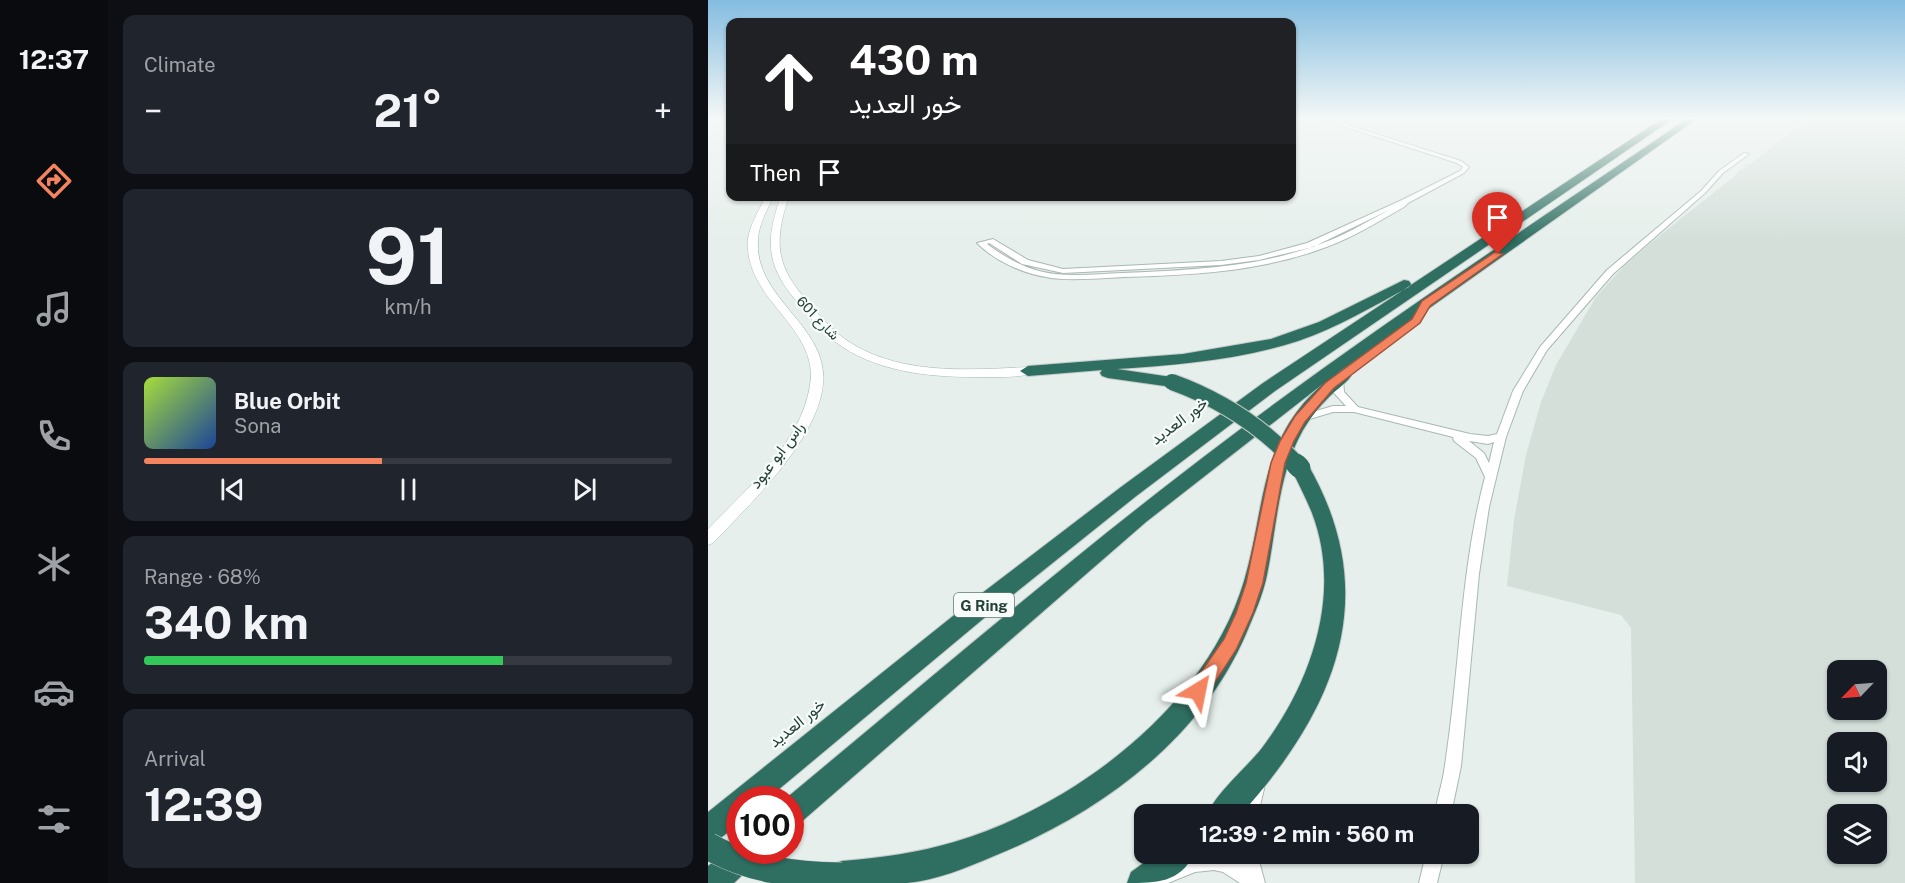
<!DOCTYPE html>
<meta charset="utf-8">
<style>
:root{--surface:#171b24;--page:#20242c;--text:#f1f3f6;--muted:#9ea1a6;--line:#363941;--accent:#f4845f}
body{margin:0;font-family:"Public Sans",Vazirmatn,sans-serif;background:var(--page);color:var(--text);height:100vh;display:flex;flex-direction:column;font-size:22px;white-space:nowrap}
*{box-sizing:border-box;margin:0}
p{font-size:20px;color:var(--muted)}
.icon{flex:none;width:33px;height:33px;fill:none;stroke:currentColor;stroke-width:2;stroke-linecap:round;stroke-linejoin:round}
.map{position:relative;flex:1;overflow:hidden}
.sheet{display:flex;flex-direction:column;gap:15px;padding:15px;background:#0d0f14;width:600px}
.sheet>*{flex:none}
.banner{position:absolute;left:18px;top:18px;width:570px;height:183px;border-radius:12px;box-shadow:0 2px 4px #0004;background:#202124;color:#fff;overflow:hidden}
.needle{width:39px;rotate:245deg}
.fabs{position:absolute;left:1119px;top:660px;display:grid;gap:12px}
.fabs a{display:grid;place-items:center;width:60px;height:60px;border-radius:12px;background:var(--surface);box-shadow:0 2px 4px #0004;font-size:30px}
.speed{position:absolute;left:18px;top:786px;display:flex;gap:12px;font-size:30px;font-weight:700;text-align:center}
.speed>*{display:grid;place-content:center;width:78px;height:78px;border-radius:50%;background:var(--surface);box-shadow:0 2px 4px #0004;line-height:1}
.speed .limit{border:9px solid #d22;background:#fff;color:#111}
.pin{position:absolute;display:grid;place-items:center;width:51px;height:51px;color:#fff;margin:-62px -26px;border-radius:50% 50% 50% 0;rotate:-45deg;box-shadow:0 0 6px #0007}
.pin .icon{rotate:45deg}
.me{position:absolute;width:66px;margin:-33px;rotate:35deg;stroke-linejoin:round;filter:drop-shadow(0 0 4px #0008)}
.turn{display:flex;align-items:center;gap:21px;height:126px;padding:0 24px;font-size:27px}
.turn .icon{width:78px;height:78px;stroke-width:2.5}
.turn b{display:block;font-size:42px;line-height:51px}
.then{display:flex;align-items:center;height:57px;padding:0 24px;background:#0003;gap:12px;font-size:22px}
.big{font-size:45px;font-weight:700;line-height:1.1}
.sheet .card{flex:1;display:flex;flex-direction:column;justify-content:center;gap:9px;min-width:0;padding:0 21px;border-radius:12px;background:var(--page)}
.sheet .dial{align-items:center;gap:0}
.dial b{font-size:78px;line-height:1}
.song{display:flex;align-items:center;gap:18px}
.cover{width:72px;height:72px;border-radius:9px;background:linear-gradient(135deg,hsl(80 70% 55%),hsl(220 70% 35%))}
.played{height:6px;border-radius:3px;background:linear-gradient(90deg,var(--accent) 45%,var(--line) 45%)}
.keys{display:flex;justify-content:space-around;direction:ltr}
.heat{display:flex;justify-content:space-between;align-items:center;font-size:33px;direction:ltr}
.charge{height:9px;border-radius:4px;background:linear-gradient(90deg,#34c759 68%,var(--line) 0)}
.trip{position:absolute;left:426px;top:804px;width:345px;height:60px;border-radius:12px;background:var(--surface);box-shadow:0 2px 4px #0004;font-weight:700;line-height:60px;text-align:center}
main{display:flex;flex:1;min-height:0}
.tabs{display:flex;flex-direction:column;width:108px;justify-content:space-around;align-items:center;background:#090b0e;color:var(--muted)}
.tabs .icon{width:42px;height:42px}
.tabs .active{color:var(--accent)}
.tabs b{font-size:27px;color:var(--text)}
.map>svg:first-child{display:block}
.built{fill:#d4dfda;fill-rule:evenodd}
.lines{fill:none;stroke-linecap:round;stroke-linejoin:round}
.street-casing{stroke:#a8b8b2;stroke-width:2}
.secondary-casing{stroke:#a4bbb3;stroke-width:1}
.highway-casing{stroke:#c2cac8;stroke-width:2}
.street{fill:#fff;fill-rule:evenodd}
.secondary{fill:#fff;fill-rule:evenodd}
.highway{fill:#2f6f62;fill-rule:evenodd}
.highway-bridge-far2-casing{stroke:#c2cac8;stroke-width:18;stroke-linecap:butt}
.highway-bridge-far1-casing{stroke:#c2cac8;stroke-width:22;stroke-linecap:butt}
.highway-bridge-casing{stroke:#c2cac8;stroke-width:28;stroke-linecap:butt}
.highway-bridge-far2{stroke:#2f6f62;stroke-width:16}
.highway-bridge-far1{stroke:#2f6f62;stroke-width:21}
.highway-bridge{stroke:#2f6f62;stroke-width:27}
.route{fill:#f4845f;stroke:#9f563e;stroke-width:1.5}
.labels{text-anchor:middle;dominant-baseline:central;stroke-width:4.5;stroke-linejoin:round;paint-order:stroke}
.far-street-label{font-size:14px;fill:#24423a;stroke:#f7fbf9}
.shield{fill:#f7fbf9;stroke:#637a73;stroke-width:1.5}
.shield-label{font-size:15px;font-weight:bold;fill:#24423a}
.street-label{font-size:16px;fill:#24423a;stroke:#f7fbf9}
</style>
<main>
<nav class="tabs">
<b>12:37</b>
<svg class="icon active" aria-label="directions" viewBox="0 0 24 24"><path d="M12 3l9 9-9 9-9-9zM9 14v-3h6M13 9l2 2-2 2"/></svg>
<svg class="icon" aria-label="music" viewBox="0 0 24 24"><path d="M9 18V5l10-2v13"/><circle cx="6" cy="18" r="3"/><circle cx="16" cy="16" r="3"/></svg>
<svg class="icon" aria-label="phone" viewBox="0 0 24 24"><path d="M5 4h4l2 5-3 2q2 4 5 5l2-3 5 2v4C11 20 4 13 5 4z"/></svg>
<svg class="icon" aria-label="climate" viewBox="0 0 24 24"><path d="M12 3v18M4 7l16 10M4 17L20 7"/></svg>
<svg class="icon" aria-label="car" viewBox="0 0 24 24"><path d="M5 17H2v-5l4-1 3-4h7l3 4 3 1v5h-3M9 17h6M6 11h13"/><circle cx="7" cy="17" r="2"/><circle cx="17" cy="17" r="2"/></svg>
<svg class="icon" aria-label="filters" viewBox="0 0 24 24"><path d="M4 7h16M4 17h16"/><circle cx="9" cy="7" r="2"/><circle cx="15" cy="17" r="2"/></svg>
</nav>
<section class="sheet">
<div class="card"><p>Climate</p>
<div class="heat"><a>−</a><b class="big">21°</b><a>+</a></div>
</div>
<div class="card dial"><b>91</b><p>km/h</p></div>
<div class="card">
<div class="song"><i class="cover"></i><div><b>Blue Orbit</b><p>Sona</p></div></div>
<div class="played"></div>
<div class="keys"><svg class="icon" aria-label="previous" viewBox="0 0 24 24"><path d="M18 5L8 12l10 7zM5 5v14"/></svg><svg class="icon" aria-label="pause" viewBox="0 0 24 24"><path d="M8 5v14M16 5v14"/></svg><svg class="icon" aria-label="next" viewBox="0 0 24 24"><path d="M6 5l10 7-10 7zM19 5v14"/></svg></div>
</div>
<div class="card"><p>Range · 68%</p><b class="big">340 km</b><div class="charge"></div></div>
<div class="card"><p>Arrival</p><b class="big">12:39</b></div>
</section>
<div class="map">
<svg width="1197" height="883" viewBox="0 0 1197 883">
<rect width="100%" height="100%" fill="#e6efeb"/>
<path class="built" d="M1101,118h96v765h-270l-4,-255 -10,-13 -114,-29 7,-66 12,-65 15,-53 15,-37 40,-68 28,-31 35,-30 77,-61 1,-3 9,-5 -2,-1 2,-2 3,1zM1130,670h38v40h-38zM1130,742h38v40h-38zM1130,814h38v40h-38z"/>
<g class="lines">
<g class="street-casing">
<path id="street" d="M610,118h8l135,43 8,6 -5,6 -56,30 -4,4c-28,16 -55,33 -86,43 -62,22 -129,25 -194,27 -24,1 -49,4 -73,1 -27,-4 -55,-16 -74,-35l16,-4 35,21 35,9 158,-8 38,-5 48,-13 95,-43 58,-29 3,-4 -6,-4zM683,209c-26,14 -51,29 -79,38 -61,21 -126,23 -190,26 -27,1 -56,5 -83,-2 -19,-5 -36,-15 -52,-27l2,-1 33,21 41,9 158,-8 38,-5 54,-13z
M1036,153l5,1 -26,19 -18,20 -92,81 -66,76 -24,41 -17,46 -17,70 -10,67 -18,192 -10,48h-16c2,-16 8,-32 10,-49 15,-96 15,-194 40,-288l-9,-19 -22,-17 -1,-4 -99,-25h-21l-30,9 -5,-3 1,-2 34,-10h13l-12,-13 -1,-13 5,-3 5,3 1,12 14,15 112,27 18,2 9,-2 16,-43 27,-44 67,-77 94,-79 18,-20zM761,441l19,3 6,-2 -5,21 -5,-10z
M548,781l6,2 2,6 -6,25h-16l8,-31z
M493,854h22l20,10 -2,-10h16l8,29h-25l-17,-11 -9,-2 -19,2 -27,11h-29l3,-6 43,-19z
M718,854h18l-7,29h-18z"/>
</g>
<g class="secondary-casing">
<path id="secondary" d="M0,118h8l-8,5z
M58,196h8c-7,14 -15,28 -16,43 -5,60 71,86 65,145 -5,56 -73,120 -110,159l-5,2v-16c38,-40 93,-85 102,-144 10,-58 -67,-85 -62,-146 2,-15 11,-29 18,-43z
M73,196h8c-16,48 -13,71 21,108 10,12 20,24 32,33 53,39 124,33 186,30l6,4 -2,3c-18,4 -40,3 -59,3 -47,0 -100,-6 -139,-36 -12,-9 -22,-21 -32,-33 -34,-39 -39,-62 -21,-112z"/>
</g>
<g class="highway-casing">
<path id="highway" d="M955,118h11l-399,273 -140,106 -146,117 -223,186h-26v23l-22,17 -10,4v-32l265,-212 148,-113 142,-104z
M980,118h10l-359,254h10l2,4c-6,9 -16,14 -23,22 -9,9 -18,20 -25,32 -25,44 -26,96 -36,145 -4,20 -13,40 -21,59 -46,107 -148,180 -252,222 -28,12 -57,24 -87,27 -25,0 -52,0 -77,0l-3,-7 4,-11 11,-4c38,-3 75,-8 112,-19 121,-36 253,-136 290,-261 22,-74 14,-142 80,-198l-178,139 -346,301 -10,4v-27h-6c148,-123 293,-248 446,-363 148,-112 305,-214 458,-319z
M696,280l5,1 2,3 -2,3c-36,19 -72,41 -111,54 -58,19 -121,24 -181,28l61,9 2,4 -2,4 -6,1 -64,-9 -6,-2 -2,-3 2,-3 -74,6 -8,-5 8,-5 155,-12 88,-15 48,-17z
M592,461l7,2c77,132 29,246 -66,351h-33c6,-19 40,-48 54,-66 49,-65 81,-154 50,-235 -6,-15 -14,-30 -21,-45l2,-5z
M32,841v9h17l2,4 -5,10 -20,19h-26v-17z
M448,854h38c-14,29 -38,29 -67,29l4,-11z"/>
</g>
<use href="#street" class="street"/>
<use href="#secondary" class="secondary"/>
<use href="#highway" class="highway"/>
<g class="highway-bridge-far2-casing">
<path id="highway-bridge-far2" d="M464,382c50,18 90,44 126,83"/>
</g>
<g class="highway-bridge-far1-casing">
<path id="highway-bridge-far1" d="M588,464l4,4"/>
</g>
<g class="highway-bridge-casing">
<path id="highway-bridge" d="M0,846c42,24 86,29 134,30"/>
</g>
<use href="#highway-bridge-far2" class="highway-bridge-far2"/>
<use href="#highway-bridge-far1" class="highway-bridge-far1"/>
<use href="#highway-bridge" class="highway-bridge"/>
</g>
<linearGradient id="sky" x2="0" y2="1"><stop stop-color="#84bce0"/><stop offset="0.49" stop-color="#f4f8f6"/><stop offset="1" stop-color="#f4f8f6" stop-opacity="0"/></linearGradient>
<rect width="1197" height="242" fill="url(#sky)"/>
<path class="route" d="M787,252l8,2 -73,52 -10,17 -86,65 -29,34 -11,19 -9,22 -22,120 -10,30 -17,37 -31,48 -7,2 -6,-2 -3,-7 3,-6 32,-46 12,-26 10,-30 25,-120 9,-22 15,-25 30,-33 87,-64 10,-18z"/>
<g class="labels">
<g class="far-street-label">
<text transform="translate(110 318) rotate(46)">شارع 601</text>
</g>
<rect class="shield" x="246" y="593" width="60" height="24" rx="4.5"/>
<g class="shield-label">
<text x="276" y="605">G Ring</text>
</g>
<g class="street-label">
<text transform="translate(471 421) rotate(-37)">خور العديد</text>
<text transform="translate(69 455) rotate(-53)">راس ابو عبود</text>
<text transform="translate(89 723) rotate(-39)">خور العديد</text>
</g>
</g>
</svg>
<div class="fabs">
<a><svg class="needle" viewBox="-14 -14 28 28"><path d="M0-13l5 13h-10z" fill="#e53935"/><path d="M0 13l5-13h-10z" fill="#9ea1a6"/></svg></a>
<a><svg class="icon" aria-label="sound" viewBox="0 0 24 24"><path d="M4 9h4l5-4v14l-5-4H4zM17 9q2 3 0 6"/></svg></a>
<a><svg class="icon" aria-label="layers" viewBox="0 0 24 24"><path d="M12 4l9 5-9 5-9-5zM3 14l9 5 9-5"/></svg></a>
</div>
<div class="speed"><div class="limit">100</div></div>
<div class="pin" style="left:790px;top:254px;background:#d93025"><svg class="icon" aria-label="arrive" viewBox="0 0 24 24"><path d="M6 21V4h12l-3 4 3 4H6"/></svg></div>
<svg class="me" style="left:490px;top:691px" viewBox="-20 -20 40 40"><path d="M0-17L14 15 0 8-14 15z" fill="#f4845f" stroke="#fff" stroke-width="4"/></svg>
<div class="trip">12:39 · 2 min · 560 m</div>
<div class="banner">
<div class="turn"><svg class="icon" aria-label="ahead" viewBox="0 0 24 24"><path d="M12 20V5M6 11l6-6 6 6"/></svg><div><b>430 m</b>خور العديد</div></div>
<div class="then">Then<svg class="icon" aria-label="arrive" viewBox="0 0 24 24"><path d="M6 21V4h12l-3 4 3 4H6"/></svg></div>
</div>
</div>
</main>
